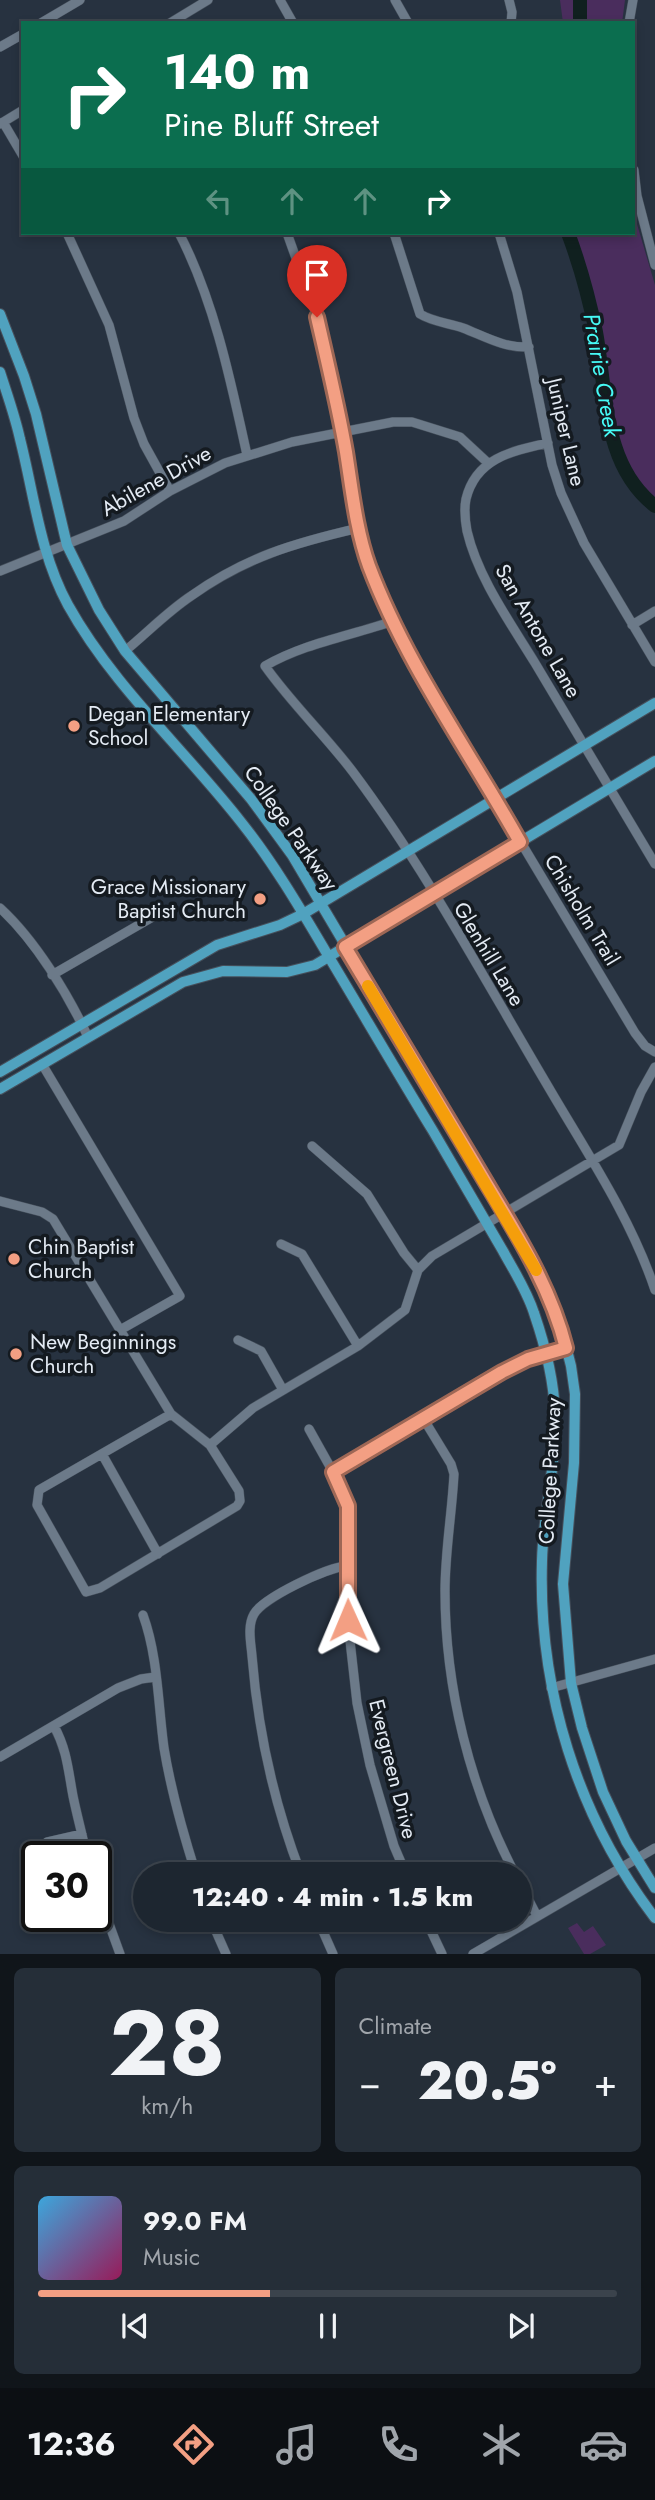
<!DOCTYPE html>
<meta charset="utf-8">
<style>
:root{--surface:#1d2630;--page:#252e38;--text:#f1f3f6;--muted:#a0a5ab;--line:#3b434c;--accent:#f39f83}
body{margin:0;font-family:Jost,sans-serif;background:var(--page);color:var(--text);height:100vh;display:flex;flex-direction:column;font-size:26px;white-space:nowrap}
*{box-sizing:border-box;margin:0}
p{font-size:23px;color:var(--muted)}
.icon{flex:none;width:38px;height:38px;fill:none;stroke:currentColor;stroke-width:2;stroke-linecap:round;stroke-linejoin:round}
.map{position:relative;height:1954px;overflow:hidden}
.drawer{display:flex;flex-direction:column;gap:14px;padding:14px;background:#10151a;flex:1}
.drawer>*{flex:none}
.hud{position:absolute;left:21px;top:21px;width:614px;height:214px;border-radius:0px;box-shadow:0 4px 10px #0003,0 0 0 2px var(--line);background:#0b6e4f;color:#fff;overflow:hidden}
.speed{position:absolute;left:21px;top:1841px;display:flex;gap:14px;font-size:35px;font-weight:700;text-align:center}
.speed>*{display:grid;place-content:center;width:91px;height:91px;border-radius:50%;background:var(--surface);box-shadow:0 4px 10px #0003,0 0 0 2px var(--line);line-height:1}
.speed .limit{border:4px solid #111;border-radius:10px;background:#fff;color:#111}
.pin{position:absolute;display:grid;place-items:center;width:60px;height:60px;color:#fff;margin:-72px -30px;border-radius:50% 50% 50% 0;rotate:-45deg;box-shadow:0 0 7px #0007}
.pin .icon{rotate:45deg}
.me{position:absolute;width:77px;margin:-38px;rotate:359deg;stroke-linejoin:round;filter:drop-shadow(0 0 5px #0008)}
.turn{display:flex;align-items:center;gap:24px;height:147px;padding:0 28px;font-size:32px}
.turn .icon{width:91px;height:91px;stroke-width:2.5}
.turn b{display:block;font-size:49px;line-height:60px}
.lanes{display:flex;align-items:center;height:66px;padding:0 28px;background:#0003;justify-content:center;gap:35px;direction:ltr}
.lanes .off{opacity:.35}
.big{font-size:52px;font-weight:800;line-height:1.1}
.drawer .tile{flex:1;display:flex;flex-direction:column;justify-content:center;gap:10px;min-width:0;padding:0 24px;border-radius:10px;background:var(--page)}
.drawer .dial{align-items:center;gap:0}
.dial b{font-size:91px;line-height:1}
.song{display:flex;align-items:center;gap:21px}
.cover{width:84px;height:84px;border-radius:10px;background:linear-gradient(135deg,hsl(200 70% 55%),hsl(330 70% 35%))}
.played{height:7px;border-radius:4px;background:linear-gradient(90deg,var(--accent) 40%,var(--line) 40%)}
.keys{display:flex;justify-content:space-around;direction:ltr}
.heat{display:flex;justify-content:space-between;align-items:center;font-size:38px;direction:ltr}
.drawer .tiles{flex:1;display:grid;gap:14px;grid-template-columns:1fr 1fr}
.tile:last-child{grid-column:span 2}
.trip{position:absolute;left:133px;top:1862px;width:399px;height:70px;border-radius:35px;background:var(--surface);box-shadow:0 4px 10px #0003,0 0 0 2px var(--line);font-weight:800;line-height:70px;text-align:center}
.tabs{display:flex;height:112px;justify-content:space-around;align-items:center;background:#0c0f13;color:var(--muted)}
.tabs .icon{width:49px;height:49px}
.tabs .current{color:var(--accent)}
.tabs b{font-size:32px;color:var(--text)}
.map>svg:first-child{display:block}
.green{fill:#4a2d5d}
.lines{fill:none;stroke-linecap:round;stroke-linejoin:round}
.river{stroke:#10201f;stroke-width:14}
.minor-casing{stroke:#46505c;stroke-width:10}
.major-casing{stroke:#46505c;stroke-width:12}
.minor{stroke:#6c7a89;stroke-width:9}
.major{stroke:#50a2bf;stroke-width:10}
.route-casing{stroke:#9e6755;stroke-width:18}
.route{stroke:#f39f83;stroke-width:12}
.slow{stroke:#f59e0b;stroke-width:12}
.poi-dot{fill:#f39f83;stroke:#141a20;stroke-width:2.5}
.labels{text-anchor:middle;dominant-baseline:central;stroke-width:7;stroke-linejoin:round;paint-order:stroke}
.street-label{font-size:21px;fill:#e4ebf4;stroke:#141a20}
.poi-label{font-size:21px;fill:#e4ebf4;stroke:#141a20;text-anchor:start}
.water-label{font-size:23px;font-style:italic;fill:#46f9f5;stroke:#141a20}
</style>
<div class="map">
<svg width="655" height="1954" viewBox="0 0 655 1954">
<rect width="100%" height="100%" fill="#273240"/>
<path class="green" d="M560,0h65l-3,23h-59z
M634,214l21,71v226l-31,-32 -15,-33 -16,-110 -18,-71 -12,-32h71z
M577,1923l7,9 9,-6 13,19 -16,9h-6l-16,-26z"/>
<g class="lines">
<path class="river" d="M580,0v23
M568,233c12,32 21,65 28,99 11,60 6,133 59,174"/>
<g class="minor-casing">
<path id="minor" d="M280,0l13,23
M395,0l13,23
M509,0l3,12 -1,11
M41,23l39,-23
M170,23l38,-23
M629,23l4,-23
M0,47l23,-13
M3,122l20,34
M0,124l23,-14
M634,170l3,26 18,69
M67,233l42,92 25,93 10,26 26,47
M179,233c35,67 52,149 68,222
M287,233l30,84 25,115 17,96 10,37 24,56 32,61 210,351 10,13 10,6
M394,233l26,81c13,8 29,9 43,14 23,9 41,20 66,19
M499,233l18,59 35,173 9,28 23,50 71,119
M548,443c-36,8 -72,15 -82,56 -2,10 -1,21 1,32 11,47 43,91 68,132 40,67 80,134 120,201
M0,571l124,-50 46,-30 55,-28 67,-21 101,-20h19l48,15 28,26
M393,621c-43,15 -88,22 -128,45 27,38 60,69 88,106 74,99 133,210 196,316 38,65 82,130 106,202
M632,625l23,-14
M125,651c22,-18 42,-39 66,-55 55,-39 103,-53 168,-68
M0,908c35,32 68,86 88,129
M52,975l104,-60
M42,1064l138,232 -60,34
M312,1146l55,48 37,59 14,17
M0,1201l42,11 11,7 118,195 39,31 29,46 1,10 -3,5 -137,82 -14,4 -49,-87 2,-15 132,-76
M281,1244l21,10 56,92
M238,1340l23,11 22,39
M423,1418l28,46 3,10c-2,39 -9,78 -9,117 0,97 25,197 70,283
M309,1429l24,43 15,34v117l9,80 13,62 24,81 12,28
M210,1445l43,-37 105,-62 47,-36 13,-40 14,-14 187,-111 22,-53 14,-25
M102,1454l56,100
M333,1472l183,-107 50,-17
M143,1615c15,41 15,89 21,133 7,43 19,85 32,126
M551,1688l104,-29
M54,1726c13,24 14,43 19,70 4,20 10,41 14,61
M0,1757l118,-69 23,-9 14,-2
M47,1842l35,-8
M301,1874c-27,-70 -43,-142 -49,-218 -1,-13 -5,-30 2,-42 9,-16 73,-47 93,-48
M520,1883l17,33
M96,1888l24,66
M211,1920l15,34
M318,1920l15,34
M426,1920l16,34
M473,1954l182,-106"/>
</g>
<g class="major-casing">
<path id="major" d="M0,314l24,62 12,38 31,131 32,65 26,41 126,148 41,56 212,358 45,81 9,21 13,51 4,28 -1,69 -11,121 8,99 11,45 21,64 23,49 29,47
M0,372c7,22 15,44 20,67 14,55 20,115 48,166 45,81 116,144 173,217 32,40 59,86 85,130 36,60 71,120 107,179 23,40 47,80 70,120 11,20 24,40 31,62 11,32 20,67 21,101 2,50 -12,98 -13,147 -4,128 35,255 113,357
M0,1072l217,-127 63,-20 23,-11 352,-211
M0,1089l183,-107 40,-11 64,1 28,-7 340,-204"/>
</g>
<use href="#minor" class="minor"/>
<use href="#major" class="major"/>
</g>
<g class="lines">
<g class="route-casing">
<path id="route" d="M317,317c10,44 21,89 29,135 6,38 10,78 23,114 37,98 100,185 151,276l-175,105c43,72 86,144 129,215 35,60 75,118 92,186l-38,11 -26,13 -169,100 15,34v114"/>
</g>
<use href="#route" class="route"/>
<path class="slow" d="M368,986l168,284"/>
</g>
<g class="poi-dot">
<circle cx="74" cy="726" r="7"/>
<circle cx="260" cy="899" r="7"/>
<circle cx="14" cy="1259" r="7"/>
<circle cx="16" cy="1354" r="7"/>
</g>
<g class="labels">
<g class="street-label">
<text transform="translate(566 432) rotate(77)">Juniper Lane</text>
<text transform="translate(156 481) rotate(-29)">Abilene Drive</text>
<text transform="translate(538 631) rotate(60)">San Antone Lane</text>
<text transform="translate(291 828) rotate(55)">College Parkway</text>
<text transform="translate(582 910) rotate(59)">Chisholm Trail</text>
<text transform="translate(489 954) rotate(59)">Glenhill Lane</text>
<text transform="translate(550 1471) rotate(-87)">College Parkway</text>
<text transform="translate(393 1769) rotate(76)">Evergreen Drive</text>
</g>
<g class="poi-label">
<text x="88" y="714">Degan Elementary<tspan x="88" dy="24">School</tspan></text>
<text x="246" y="887" text-anchor="end">Grace Missionary<tspan x="246" dy="24">Baptist Church</tspan></text>
<text x="28" y="1247">Chin Baptist<tspan x="28" dy="24">Church</tspan></text>
<text x="30" y="1342">New Beginnings<tspan x="30" dy="24">Church</tspan></text>
</g>
<g class="water-label">
<text transform="translate(602 375) rotate(80)">Prairie Creek</text>
</g>
</g>
</svg>
<div class="speed"><div class="limit">30</div></div>
<div class="pin" style="left:317px;top:317px;background:#d93025"><svg class="icon" aria-label="arrive" viewBox="0 0 24 24"><path d="M6 21V4h12l-3 4 3 4H6"/></svg></div>
<svg class="me" style="left:348px;top:1620px" viewBox="-20 -20 40 40"><path d="M0-17L14 15 0 8-14 15z" fill="#f39f83" stroke="#fff" stroke-width="4"/></svg>
<div class="trip">12:40 · 4 min · 1.5 km</div>
<div class="hud">
<div class="turn"><svg class="icon" aria-label="right" viewBox="0 0 24 24"><path d="M7 20v-9h11M14 6l5 5-5 5"/></svg><div><b>140 m</b>Pine Bluff Street</div></div>
<div class="lanes"><svg class="icon off" aria-label="left" viewBox="0 0 24 24"><path d="M17 20v-9H6M10 6l-5 5 5 5"/></svg><svg class="icon off" aria-label="ahead" viewBox="0 0 24 24"><path d="M12 20V5M6 11l6-6 6 6"/></svg><svg class="icon off" aria-label="ahead" viewBox="0 0 24 24"><path d="M12 20V5M6 11l6-6 6 6"/></svg><svg class="icon" aria-label="right" viewBox="0 0 24 24"><path d="M7 20v-9h11M14 6l5 5-5 5"/></svg></div>
</div>
</div>
<section class="drawer">
<div class="tiles">
<div class="tile dial"><b>28</b><p>km/h</p></div>
<div class="tile"><p>Climate</p>
<div class="heat"><a>−</a><b class="big">20.5°</b><a>+</a></div>
</div>
<div class="tile">
<div class="song"><i class="cover"></i><div><b>99.0 FM</b><p>Music</p></div></div>
<div class="played"></div>
<div class="keys"><svg class="icon" aria-label="previous" viewBox="0 0 24 24"><path d="M18 5L8 12l10 7zM5 5v14"/></svg><svg class="icon" aria-label="pause" viewBox="0 0 24 24"><path d="M8 5v14M16 5v14"/></svg><svg class="icon" aria-label="next" viewBox="0 0 24 24"><path d="M6 5l10 7-10 7zM19 5v14"/></svg></div>
</div>
</div>
</section>
<nav class="tabs">
<b>12:36</b>
<svg class="icon current" aria-label="directions" viewBox="0 0 24 24"><path d="M12 3l9 9-9 9-9-9zM9 14v-3h6M13 9l2 2-2 2"/></svg>
<svg class="icon" aria-label="music" viewBox="0 0 24 24"><path d="M9 18V5l10-2v13"/><circle cx="6" cy="18" r="3"/><circle cx="16" cy="16" r="3"/></svg>
<svg class="icon" aria-label="phone" viewBox="0 0 24 24"><path d="M5 4h4l2 5-3 2q2 4 5 5l2-3 5 2v4C11 20 4 13 5 4z"/></svg>
<svg class="icon" aria-label="climate" viewBox="0 0 24 24"><path d="M12 3v18M4 7l16 10M4 17L20 7"/></svg>
<svg class="icon" aria-label="car" viewBox="0 0 24 24"><path d="M5 17H2v-5l4-1 3-4h7l3 4 3 1v5h-3M9 17h6M6 11h13"/><circle cx="7" cy="17" r="2"/><circle cx="17" cy="17" r="2"/></svg>
</nav>
